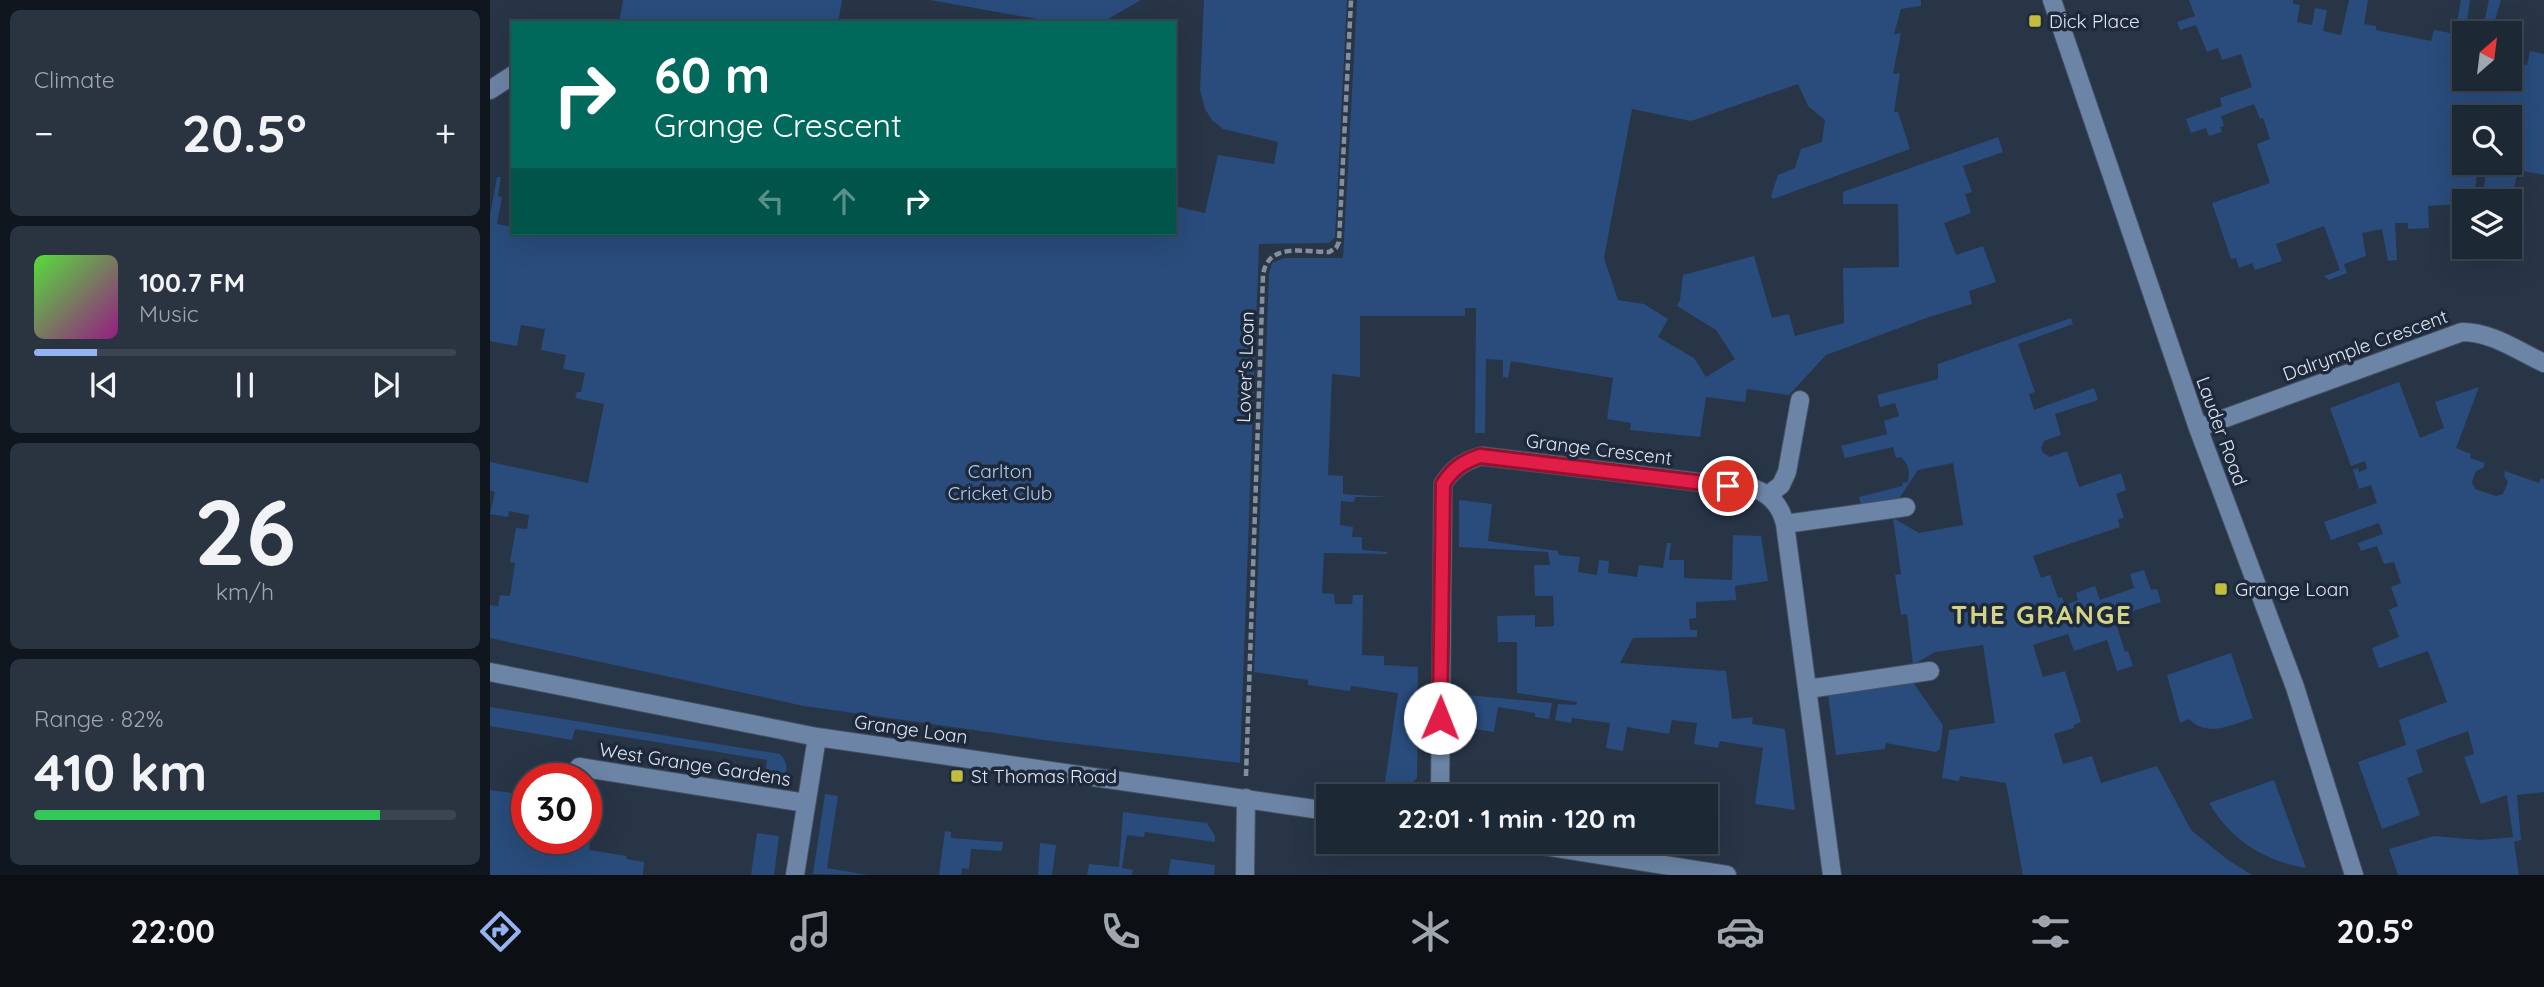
<!DOCTYPE html>
<meta charset="utf-8">
<style>
:root{--surface:#1d2835;--page:#2a3441;--text:#f1f3f6;--muted:#a0a6ad;--line:#3b4450;--accent:#95b2f1}
body{margin:0;font-family:Quicksand,sans-serif;background:var(--page);color:var(--text);height:100vh;display:flex;flex-direction:column;font-size:26px;white-space:nowrap}
*{box-sizing:border-box;margin:0}
p{font-size:23px;color:var(--muted)}
.icon{flex:none;width:38px;height:38px;fill:none;stroke:currentColor;stroke-width:2;stroke-linecap:round;stroke-linejoin:round}
.map{position:relative;flex:1;overflow:hidden}
.side{display:flex;flex-direction:column;gap:10px;padding:10px;background:#10161d;width:490px}
.side>*{flex:none}
.guide{position:absolute;left:21px;top:21px;width:665px;height:214px;border-radius:0px;box-shadow:0 7px 28px #0002,0 0 0 2px var(--line);background:#00695c;color:#fff;overflow:hidden}
.needle{width:46px;rotate:28deg}
.controls{position:absolute;left:1962px;top:21px;display:grid;gap:14px}
.controls a{display:grid;place-items:center;width:70px;height:70px;border-radius:0px;background:var(--surface);box-shadow:0 7px 28px #0002,0 0 0 2px var(--line);font-size:35px}
.speed{position:absolute;left:21px;top:763px;display:flex;gap:14px;font-size:35px;font-weight:700;text-align:center}
.speed>*{display:grid;place-content:center;width:91px;height:91px;border-radius:50%;background:var(--surface);box-shadow:0 7px 28px #0002,0 0 0 2px var(--line);line-height:1}
.speed .limit{border:10px solid #d22;background:#fff;color:#111}
.pin{position:absolute;display:grid;place-items:center;width:60px;height:60px;color:#fff;margin:-30px;border:4px solid #fff;border-radius:50%;box-shadow:0 2px 7px #0007}
.me{position:absolute;width:77px;margin:-38px;rotate:1deg;stroke-linejoin:round;filter:drop-shadow(0 0 5px #0008)}
.turn{display:flex;align-items:center;gap:24px;height:147px;padding:0 28px;font-size:32px}
.turn .icon{width:91px;height:91px;stroke-width:2.5}
.turn b{display:block;font-size:49px;line-height:60px}
.lanes{display:flex;align-items:center;height:66px;padding:0 28px;background:#0003;justify-content:center;gap:35px;direction:ltr}
.lanes .off{opacity:.35}
.big{font-size:52px;font-weight:700;line-height:1.1}
.side .widget{flex:1;display:flex;flex-direction:column;justify-content:center;gap:10px;min-width:0;padding:0 24px;border-radius:10px;background:var(--page)}
.side .dial{align-items:center;gap:0}
.dial b{font-size:91px;line-height:1}
.song{display:flex;align-items:center;gap:21px}
.cover{width:84px;height:84px;border-radius:10px;background:linear-gradient(135deg,hsl(110 70% 55%),hsl(310 70% 35%))}
.played{height:7px;border-radius:4px;background:linear-gradient(90deg,var(--accent) 15%,var(--line) 15%)}
.keys{display:flex;justify-content:space-around;direction:ltr}
.heat{display:flex;justify-content:space-between;align-items:center;font-size:38px;direction:ltr}
.charge{height:10px;border-radius:5px;background:linear-gradient(90deg,#34c759 82%,var(--line) 0)}
.trip{position:absolute;left:826px;top:784px;width:402px;height:70px;border-radius:0px;background:var(--surface);box-shadow:0 7px 28px #0002,0 0 0 2px var(--line);font-weight:700;line-height:70px;text-align:center}
.menu{display:flex;height:112px;justify-content:space-around;align-items:center;background:#0c1015;color:var(--muted)}
.menu .icon{width:49px;height:49px}
.menu .selected{color:var(--accent)}
.menu b{font-size:32px;color:var(--text)}
main{display:flex;flex:1;min-height:0}
.map>svg:first-child{display:block}
.green{fill:#294c7c}
.lines{fill:none;stroke-linecap:round;stroke-linejoin:round}
.minor-casing{stroke:#445163;stroke-width:20}
.path{stroke:#848f9e;stroke-width:4.5;stroke-dasharray:7 3.5;stroke-linecap:butt}
.minor{stroke:#6c84a5;stroke-width:18}
.route-casing{stroke:#92132f;stroke-width:18}
.route{stroke:#e11d48;stroke-width:12}
.poi-dot{fill:#c2bd3f;stroke:#1e2a3c;stroke-width:2.5}
.labels{text-anchor:middle;dominant-baseline:central;stroke-width:7;stroke-linejoin:round;paint-order:stroke}
.poi-label{font-size:19px;fill:#dee6f3;stroke:#1e2a3c;text-anchor:start}
.street-label{font-size:19px;fill:#dee6f3;stroke:#1e2a3c}
.park-label{font-size:19px;fill:#b1cdf4;stroke:#1e2a3c}
.district-label{font-size:26px;font-weight:bold;letter-spacing:2px;fill:#d5d384;stroke:#1e2a3c}
</style>
<main>
<section class="side">
<div class="widget"><p>Climate</p>
<div class="heat"><a>−</a><b class="big">20.5°</b><a>+</a></div>
</div>
<div class="widget">
<div class="song"><i class="cover"></i><div><b>100.7 FM</b><p>Music</p></div></div>
<div class="played"></div>
<div class="keys"><svg class="icon" aria-label="previous" viewBox="0 0 24 24"><path d="M18 5L8 12l10 7zM5 5v14"/></svg><svg class="icon" aria-label="pause" viewBox="0 0 24 24"><path d="M8 5v14M16 5v14"/></svg><svg class="icon" aria-label="next" viewBox="0 0 24 24"><path d="M6 5l10 7-10 7zM19 5v14"/></svg></div>
</div>
<div class="widget dial"><b>26</b><p>km/h</p></div>
<div class="widget"><p>Range · 82%</p><b class="big">410 km</b><div class="charge"></div></div>
</section>
<div class="map">
<svg width="2054" height="875" viewBox="0 0 2054 875">
<rect width="100%" height="100%" fill="#273547"/>
<path class="green" d="M133,0h219l-4,23h-219z
M440,0h211l-40,23h-42z
M714,0h143l-12,237 -6,6 -70,1 -19,519 -189,-22 -247,-35 -314,-68v-33l8,1 2,-11 10,1 5,-33 -5,-1 6,-34 11,1 2,-14 -20,-4 -1,6 -18,-3 5,-22 -5,-2v-28l98,21 16,-79 -29,-6 2,-6h4l4,-19 -22,-4 3,-14 -25,-5 4,-21 -24,-4 -4,21 -27,-5v-125l7,-39h4l-3,19 4,1 -5,27 16,3v6h661v-27l31,7 13,-58 56,9 4,-22 -55,-13 -11,-9 -7,-11 -5,-19z
M867,0h564v6l-20,3 -7,25 7,-1 -8,41 7,-1 -6,39h4l12,37 -137,50 -2,-3 7,-21 17,-7 6,-19 21,-7 3,-22 -17,-14 -10,-22 -107,37 -59,-12 -28,149 14,42 26,4 24,15 -10,18 36,21 12,19 29,-18 -19,-29 -39,-24 3,-6 3,-25 71,-19 18,62 17,-4 6,22 49,-13 -1,-55 56,-1 -1,-63h-55v-12l155,-55 5,15 -40,14 9,26 -7,2 6,19 -27,10 12,32 27,-9 13,36 -27,9 3,13 -43,13 -103,38 -37,40 -42,-6 -2,13 -39,-5 -6,40 -70,-7 1,-7 -24,-4 6,-41 -102,-17 -3,17 -5,-1v-17l-17,-1 -1,74h-10l1,-125h-11v8h-105v61l-28,-3 -4,101 15,1v18l46,3h-34l-1,5 -13,-1 -1,24 13,2 -1,10h10v13l25,2v2l-63,-1 -2,40 12,1 1,10h17l1,-9h10l-1,60 22,1v9l34,2 -1,111 -14,14 -19,-3 14,-96 -47,-7 -1,5 -42,-6v-5l-54,-8 15,-399 3,-10 12,-5h59z
M1699,0h104v4l7,1 -3,17 15,3 3,-17 12,2 -4,21 18,4 8,-35h19l-4,24 12,2v4l55,11 3,-11 21,4 6,-34h9l-3,21 17,2 5,-23h12l-10,33h-27v46h46v-20v4l17,2 3,-14 14,3v121l-26,-5 -5,22 7,2 -5,23 -5,-1v-15h-28l5,-36 23,-2v-46h-46v46h14l-4,38h-10v8h-6l-1,-5 -29,2 1,22 -21,1v-6h-13l2,37 -9,1 -6,-32 -20,4 4,23 -22,8 3,9 -18,7 -5,-4 16,-6 -16,-44 -48,18 6,17 -27,9 -3,-7 -13,5 -3,-10 -5,1 -19,-56 58,-20 -13,-39 13,-5 -7,-21 -3,1 -6,-15 -33,12 3,10 -4,1 2,5 -13,4 -3,-8 -15,5 -5,-14 36,-13 -2,-8 32,-11 -11,-33 -19,6 -4,-12 -11,4 -11,-27 -16,5 -3,-8 18,-6z
M1581,318l2,6 -55,20 17,48 -6,2 5,16 60,-22 4,12 -43,14 6,21 -17,6 -3,7 2,5 7,4 17,-6 12,36 42,-14 5,17 -10,4 8,23 -6,3 2,7 -87,29 8,22 9,-3 8,23 4,-1 3,8 13,-5 -2,-7 19,-7 5,14 34,-12 -4,-14 14,-4 7,20 6,-1 4,13 -47,15 11,35 3,-1 5,15 -16,5 -10,-31 -33,11 -6,-17 -35,11 10,32 22,-6 16,51 -7,3v3l-20,6 9,30 29,-8 9,27 56,-17 34,64 37,30 24,15h-229l-17,-92 -46,-7 -1,5 -17,-3 7,-48 46,-7 -12,-78 -48,7 -22,13 -6,-51 -6,1 -6,-40 6,-1 -8,-56 26,15 44,-8 -10,-62 -35,7 -20,30 -37,5 -2,-8 44,-11 -1,-3 6,-1c2,-11 1,-17 -7,-25l-5,1 -3,-11 -48,11 -4,-12 46,-12 -3,-13 15,-5 -4,-13 -15,4 -3,-12 61,-16v-15z
M1909,382l21,56 24,-10 -9,-26 44,-15 -23,61 15,6 -1,4 15,5 -2,5 -7,3 -4,11 3,7 21,7 7,-2 5,-12 -4,-6 1,-5 34,12 2,-5 3,1v313l-27,3 4,45 -7,2 5,33h-121l-9,-26 45,-13 47,4 32,-3 -6,-42 -26,9 -17,-47 10,-3 -6,-23 -52,19 7,22 -16,6 13,37 -38,14 -24,-67 48,-17 -7,-25 48,-18 -19,-51 -49,17 -7,-20 27,-11 -10,-27 9,-4 -7,-19 10,-4 -7,-21 -10,2 -7,-18 -16,5 -3,-8 25,-9 -4,-11 -48,17 -7,-18 53,-19 -6,-18 -12,4 -6,-19 5,-2 1,4 8,-3 -2,-8 -14,5 -21,-58z
M969,500l33,4 -4,37 70,10v4l22,2 -2,15 19,3 2,-15 10,1 -1,12 29,4 2,-12 24,3 4,-25h4l-2,17h15v18l48,2 1,-45 28,1 7,45 -33,5 1,14 -40,2v16l-7,1 1,11h7v7l-64,1 -13,25 106,8 6,48 21,-2 -1,7 33,5 10,81 -40,-6 8,-56 -43,-7 -2,7 -24,-4 3,-21 -25,-3 -3,14 -42,-7 -4,24 -17,-3 4,-25 -38,-5 -1,5 -16,-3 3,-16 18,1 1,-3 -60,-9v-51h-19l-1,-26 38,-1v12l19,-1 -1,-30h-18l-1,-31h16l-2,-13 -89,-5z
M1741,653l22,65c-22,7 -45,20 -64,1l-9,4 -13,-48z
M1422,681l31,44 -3,24 -4,3 -50,-9 -1,6 -49,6 -8,-61z
M967,694l95,9 -3,16 -14,-2v-4l-37,-6 -4,25 -38,-6z
M0,707l290,47c10,10 8,22 -3,30h-13l3,-24 -192,-31 -3,11 -82,-14z
M1784,780l32,88c-42,-7 -75,-28 -97,-65z
M0,790l37,5v43l63,3 -1,9 38,6 -1,3 18,3 -1,13h-153z
M335,794l13,2 -11,72 41,7 -55,-1z
M633,812l84,11 8,13v6l-70,-10 -1,5 -17,-2 -5,33 11,2 -1,5h-45l2,-11 30,3z
M455,831l6,1v6l52,4 -1,9 -31,-2 -2,20 -7,-1 -1,7h-22z
M267,833l22,3 -5,39h-23z
M550,843l16,2 -4,30h-14z
M681,859l44,6 -1,10h-46z"/>
<g class="lines">
<g class="minor-casing">
<path id="minor" d="M1562,0l146,428 97,259 59,188
M0,90l23,-15
M1708,428l264,-96c30,0 56,19 82,31
M1278,495l13,-10 6,-13 13,-72
M1295,524l121,-17
M0,672l327,65 511,74
M1318,689l122,-18
M89,767l227,36
M950,796l3,-312c10,-16 20,-22 38,-28l274,33c17,6 26,18 30,35l47,351
M1028,842l209,33
M305,875l22,-138
M755,875l1,-77"/>
</g>
<path class="path" d="M756,776l17,-501c5,-33 40,-23 66,-23l7,-4 3,-6 12,-242"/>
<use href="#minor" class="minor"/>
</g>
<g class="lines">
<g class="route-casing">
<path id="route" d="M950,718l3,-234c10,-16 20,-22 37,-28l248,30"/>
</g>
<use href="#route" class="route"/>
</g>
<g class="poi-dot">
<rect x="1538" y="14" width="14" height="14" rx="3.5"/>
<rect x="1724" y="582" width="14" height="14" rx="3.5"/>
<rect x="460" y="769" width="14" height="14" rx="3.5"/>
</g>
<g class="labels">
<g class="poi-label">
<text x="1559" y="21">Dick Place</text>
<text x="1745" y="589">Grange Loan</text>
<text x="481" y="776">St Thomas Road</text>
</g>
<g class="street-label">
<text transform="translate(1875 345) rotate(-20)">Dalrymple Crescent</text>
<text transform="translate(755 367) rotate(-88)">Lover's Loan</text>
<text transform="translate(1732 431) rotate(70)">Lauder Road</text>
<text transform="translate(1109 449) rotate(7)">Grange Crescent</text>
<text transform="translate(421 729) rotate(8)">Grange Loan</text>
<text transform="translate(205 764) rotate(9)">West Grange Gardens</text>
</g>
<g class="park-label">
<text x="510" y="471">Carlton<tspan x="510" dy="22">Cricket Club</tspan></text>
</g>
<g class="district-label">
<text x="1552" y="614">THE GRANGE</text>
</g>
</g>
</svg>
<div class="controls">
<a><svg class="needle" viewBox="-14 -14 28 28"><path d="M0-13l5 13h-10z" fill="#e53935"/><path d="M0 13l5-13h-10z" fill="#a0a6ad"/></svg></a>
<a><svg class="icon" aria-label="search" viewBox="0 0 24 24"><circle cx="10" cy="10" r="6"/><path d="M15 15l6 6"/></svg></a>
<a><svg class="icon" aria-label="layers" viewBox="0 0 24 24"><path d="M12 4l9 5-9 5-9-5zM3 14l9 5 9-5"/></svg></a>
</div>
<div class="speed"><div class="limit">30</div></div>
<div class="pin" style="left:1238px;top:486px;background:#d93025"><svg class="icon" aria-label="arrive" viewBox="0 0 24 24"><path d="M6 21V4h12l-3 4 3 4H6"/></svg></div>
<svg class="me" style="left:950px;top:718px" viewBox="-20 -20 40 40"><circle r="19" fill="#fff"/><path d="M0-13L10 11 0 6-10 11z" fill="#e11d48"/></svg>
<div class="trip">22:01 · 1 min · 120 m</div>
<div class="guide">
<div class="turn"><svg class="icon" aria-label="right" viewBox="0 0 24 24"><path d="M7 20v-9h11M14 6l5 5-5 5"/></svg><div><b>60 m</b>Grange Crescent</div></div>
<div class="lanes"><svg class="icon off" aria-label="left" viewBox="0 0 24 24"><path d="M17 20v-9H6M10 6l-5 5 5 5"/></svg><svg class="icon off" aria-label="ahead" viewBox="0 0 24 24"><path d="M12 20V5M6 11l6-6 6 6"/></svg><svg class="icon" aria-label="right" viewBox="0 0 24 24"><path d="M7 20v-9h11M14 6l5 5-5 5"/></svg></div>
</div>
</div>
</main>
<nav class="menu">
<b>22:00</b>
<svg class="icon selected" aria-label="directions" viewBox="0 0 24 24"><path d="M12 3l9 9-9 9-9-9zM9 14v-3h6M13 9l2 2-2 2"/></svg>
<svg class="icon" aria-label="music" viewBox="0 0 24 24"><path d="M9 18V5l10-2v13"/><circle cx="6" cy="18" r="3"/><circle cx="16" cy="16" r="3"/></svg>
<svg class="icon" aria-label="phone" viewBox="0 0 24 24"><path d="M5 4h4l2 5-3 2q2 4 5 5l2-3 5 2v4C11 20 4 13 5 4z"/></svg>
<svg class="icon" aria-label="climate" viewBox="0 0 24 24"><path d="M12 3v18M4 7l16 10M4 17L20 7"/></svg>
<svg class="icon" aria-label="car" viewBox="0 0 24 24"><path d="M5 17H2v-5l4-1 3-4h7l3 4 3 1v5h-3M9 17h6M6 11h13"/><circle cx="7" cy="17" r="2"/><circle cx="17" cy="17" r="2"/></svg>
<svg class="icon" aria-label="filters" viewBox="0 0 24 24"><path d="M4 7h16M4 17h16"/><circle cx="9" cy="7" r="2"/><circle cx="15" cy="17" r="2"/></svg>
<b>20.5°</b>
</nav>
